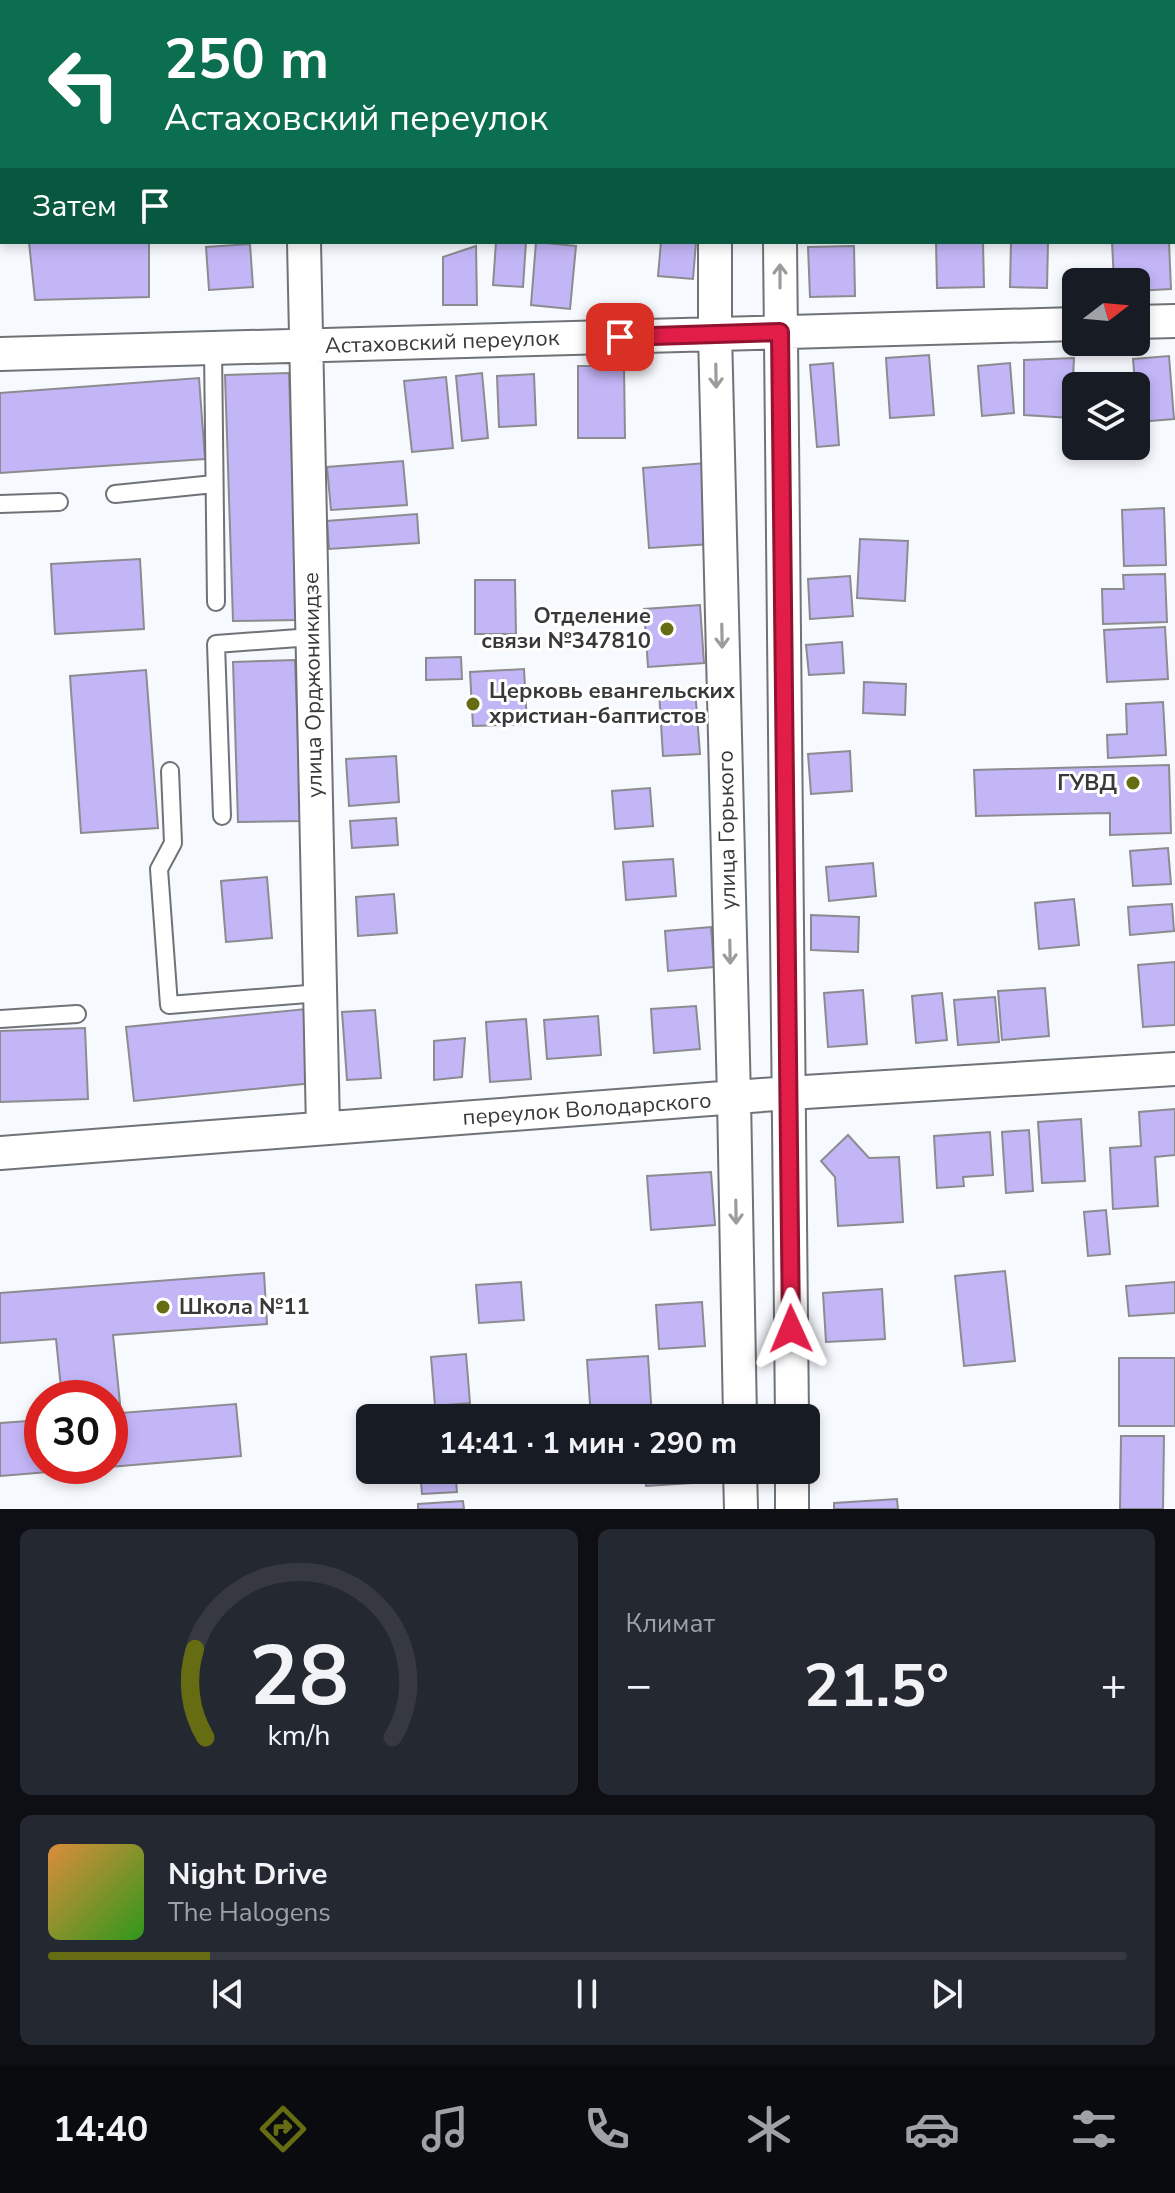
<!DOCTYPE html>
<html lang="ru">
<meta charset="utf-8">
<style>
:root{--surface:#171b24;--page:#242831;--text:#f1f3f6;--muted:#9ea1a6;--line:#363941;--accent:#656c11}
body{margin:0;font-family:"Nunito Sans",sans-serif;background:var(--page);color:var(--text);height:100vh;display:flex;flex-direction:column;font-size:30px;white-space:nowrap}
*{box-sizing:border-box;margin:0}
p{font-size:26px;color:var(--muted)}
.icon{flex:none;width:44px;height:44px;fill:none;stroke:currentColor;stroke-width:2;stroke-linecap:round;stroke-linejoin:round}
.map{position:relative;height:1509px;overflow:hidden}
.details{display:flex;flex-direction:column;gap:20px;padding:20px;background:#0d0f14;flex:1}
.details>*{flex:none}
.top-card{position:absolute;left:0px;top:0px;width:1176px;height:244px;box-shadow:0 4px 12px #0003;background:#0b6e4f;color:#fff;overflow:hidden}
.needle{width:52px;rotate:74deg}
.buttons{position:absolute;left:1062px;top:268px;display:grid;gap:16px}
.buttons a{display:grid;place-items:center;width:88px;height:88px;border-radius:12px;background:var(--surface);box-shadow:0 4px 12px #0003;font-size:40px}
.speed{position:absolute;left:24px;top:1380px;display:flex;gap:16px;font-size:40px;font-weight:700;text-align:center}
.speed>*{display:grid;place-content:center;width:104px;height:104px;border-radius:50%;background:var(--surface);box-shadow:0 4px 12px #0003;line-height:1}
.speed .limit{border:12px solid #d22;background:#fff;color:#111}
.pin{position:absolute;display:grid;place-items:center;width:68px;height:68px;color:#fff;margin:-34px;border-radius:16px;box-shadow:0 4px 12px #0006}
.me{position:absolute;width:88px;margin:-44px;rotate:359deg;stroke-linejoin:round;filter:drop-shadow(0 0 6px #0008)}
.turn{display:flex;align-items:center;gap:28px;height:168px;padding:0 32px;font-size:36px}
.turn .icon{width:104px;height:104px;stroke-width:2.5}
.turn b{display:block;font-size:56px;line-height:68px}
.then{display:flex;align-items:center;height:76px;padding:0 32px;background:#0003;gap:16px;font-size:30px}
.big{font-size:60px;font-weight:700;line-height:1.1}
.details .card{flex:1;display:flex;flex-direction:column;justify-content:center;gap:12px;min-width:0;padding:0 28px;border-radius:12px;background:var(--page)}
.details .dial{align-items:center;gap:0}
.dial svg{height:208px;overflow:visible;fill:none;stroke:var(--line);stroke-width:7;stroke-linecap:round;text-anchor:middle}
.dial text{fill:var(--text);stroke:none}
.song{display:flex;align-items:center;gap:24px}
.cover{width:96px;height:96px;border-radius:12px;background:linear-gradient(135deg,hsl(30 70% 55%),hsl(110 70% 35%))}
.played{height:8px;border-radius:4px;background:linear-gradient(90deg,var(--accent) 15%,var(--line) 15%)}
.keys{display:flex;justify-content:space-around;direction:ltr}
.heat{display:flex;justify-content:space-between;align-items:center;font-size:44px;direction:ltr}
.details .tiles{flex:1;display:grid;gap:20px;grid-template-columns:1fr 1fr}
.card:last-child{grid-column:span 2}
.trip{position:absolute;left:356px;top:1404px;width:464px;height:80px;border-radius:12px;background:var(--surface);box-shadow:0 4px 12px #0003;font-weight:700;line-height:80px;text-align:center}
.menu{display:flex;height:128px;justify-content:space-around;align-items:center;background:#090b0e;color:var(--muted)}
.menu .icon{width:56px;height:56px}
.menu .on{color:var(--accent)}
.menu b{font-size:36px;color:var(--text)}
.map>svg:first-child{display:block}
.building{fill:#c3b6f7;stroke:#8c8b90;stroke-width:2}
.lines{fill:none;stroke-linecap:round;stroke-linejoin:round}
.service-casing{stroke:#6f7276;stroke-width:20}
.minor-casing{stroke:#6f7276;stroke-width:36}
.service{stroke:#fff;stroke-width:16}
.minor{stroke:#fff;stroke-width:32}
.oneway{stroke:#9c9c9d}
.route-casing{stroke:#92132f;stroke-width:20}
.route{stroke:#e11d48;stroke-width:14}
.poi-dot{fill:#656c11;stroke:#fff;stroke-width:3}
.labels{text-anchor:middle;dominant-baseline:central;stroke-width:6;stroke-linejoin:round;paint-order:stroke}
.street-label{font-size:22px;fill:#38393b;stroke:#fff}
.poi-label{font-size:22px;font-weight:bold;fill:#38393b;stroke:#fff;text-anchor:end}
</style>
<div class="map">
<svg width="1175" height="1509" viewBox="0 0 1175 1509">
<rect width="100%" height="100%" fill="#f6f9fe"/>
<path class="building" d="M29,242h120v55l-114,3z
M496,242h30l-3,45 -30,-2z
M536,242l40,4 -6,63 -39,-4z
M661,242h35l-3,37 -35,-3z
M936,242h47l1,45 -47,1z
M1011,242h37l-1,46 -37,-1z
M1112,242h57l2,47 -35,2v-9h-22z
M250,244l3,43 -44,3 -3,-43z
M476,246l1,59h-34v-48z
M854,246l1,50 -45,1 -2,-50z
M929,355l5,60 -44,3 -4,-60z
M1169,356l5,63 -36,3 -5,-63z
M1074,358l-3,60 -47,-3v-55z
M833,363l6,82 -22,2 -7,-82z
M1010,363l4,50 -32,3 -4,-50z
M578,366h46l1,72h-47z
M289,373l8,247 -64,1 -8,-246z
M482,373l6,65 -26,3 -6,-65z
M534,374l2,51 -37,2 -2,-51z
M446,377l7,71 -41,4 -8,-71z
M199,378l6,81 -205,14v-80z
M403,461l4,44 -76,5 -4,-43z
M706,463l6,81 -63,4 -6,-80z
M1164,508l2,57 -42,1 -2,-56z
M417,514l2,29 -90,6 -2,-28z
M860,539l48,2 -3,60 -48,-3z
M140,559l4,70 -89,5 -4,-70z
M1165,574l2,48 -64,2 -1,-35h22l-1,-14z
M850,576l3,40 -43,3 -2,-40z
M475,580h40l1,54h-41z
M700,605l4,58 -56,4 -4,-58z
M1165,627l3,52 -61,3 -3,-52z
M842,642l2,31 -35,2 -3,-30z
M461,657l1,22 -36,1v-22z
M295,660l6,161 -63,1 -5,-160z
M524,669l3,55 -54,2 -3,-54z
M146,670l12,158 -77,5 -11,-157z
M864,682l42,2 -1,31 -42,-2z
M695,689l5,65 -37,2 -4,-64z
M1163,702l3,53 -58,3 -1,-23 20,-1 -1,-30z
M850,751l2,40 -41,3 -3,-40z
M396,756l3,46 -50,4 -3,-47z
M1169,765l2,68 -61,2v-22l-134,3 -2,-46z
M650,788l3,38 -38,3 -3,-38z
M396,818l2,27 -46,3 -2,-27z
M1168,848l3,36 -38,2 -3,-35z
M673,859l3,37 -50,4 -3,-38z
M873,863l3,33 -47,5 -3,-34z
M267,877l5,61 -46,4 -5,-61z
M394,894l3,39 -39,3 -2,-39z
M1074,899l5,46 -40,4 -4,-46z
M1172,904l2,27 -44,4 -2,-28z
M811,915l48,2 -1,35 -47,-2z
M711,927l3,40 -46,4 -3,-40z
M1175,962v63l-32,2 -5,-62z
M1045,988l4,48 -47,4 -4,-49z
M863,990l4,54 -39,3 -4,-54z
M942,993l5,47 -31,3 -4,-47z
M995,997l4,45 -41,3 -4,-45z
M696,1006l4,43 -46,4 -3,-44z
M306,1009l7,74 -179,18 -8,-74z
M375,1010l6,68 -34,2 -5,-68z
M598,1016l3,39 -54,4 -3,-39z
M526,1019l5,60 -41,3 -4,-60z
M85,1028l3,71 -88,3v-71z
M465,1038l-3,39 -28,3v-39z
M1175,1109v46l-20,2 3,49 -45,3 -3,-61 31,-2 -2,-34z
M1081,1119l4,62 -43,2 -4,-61z
M1029,1130l4,61 -27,2 -4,-61z
M990,1132l3,43 -30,2 1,9 -27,2 -3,-52z
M848,1135l21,23 30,-1 4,65 -65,4 -3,-49 -14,-16z
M711,1172l4,53 -64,5 -4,-54z
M1106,1210l4,44 -22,2 -4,-44z
M1005,1271l10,90 -51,5 -9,-90z
M264,1273l3,51 -154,11 8,78 115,-9 5,52 -241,20v-53l42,-3v46h68v-68h-48l-6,-59 -56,4v-50z
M521,1282l3,38 -45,3 -3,-38z
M1175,1282v31l-46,3 -3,-30z
M882,1289l3,50 -59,3 -3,-49z
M702,1302l3,44 -46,3 -3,-44z
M466,1354l4,49 -35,3 -4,-49z
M648,1356l4,62h-61l-4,-58z
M1119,1358h56v68h-56z
M1121,1436h43l-1,73h-43z
M420,1470h35l2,22 -35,2z
M645,1470h77l1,11 -77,5z
M897,1499l1,10h-64v-6z
M463,1501l1,8h-46v-5z"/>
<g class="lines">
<g class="service-casing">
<path id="service" d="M213,349l3,253
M115,494l99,-10
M0,504l59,-2
M170,771l3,72 -14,26 10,136 151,-12
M222,816l-6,-172 96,-7
M0,1019l77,-5"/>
</g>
<g class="minor-casing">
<path id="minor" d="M300,0v2
M716,2v-2
M781,2v-2
M304,242l19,886
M715,242v92l19,764 6,320
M780,242l12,1176
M1136,322l39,-1
M0,354l1076,-30
M0,1153l789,-60 386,-24
M740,1470l1,39
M792,1470v39"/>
</g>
<use href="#service" class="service"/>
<use href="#minor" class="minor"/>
</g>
<defs><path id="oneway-shaft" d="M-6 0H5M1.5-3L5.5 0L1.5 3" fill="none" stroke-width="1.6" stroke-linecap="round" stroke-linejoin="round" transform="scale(2)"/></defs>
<g class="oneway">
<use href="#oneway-shaft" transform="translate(780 276) rotate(-90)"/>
<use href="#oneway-shaft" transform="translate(716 376) rotate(89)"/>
<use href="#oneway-shaft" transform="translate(722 636) rotate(89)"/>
<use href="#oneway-shaft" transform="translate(730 952) rotate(89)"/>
<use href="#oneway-shaft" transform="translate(736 1212) rotate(89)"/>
</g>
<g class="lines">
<g class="route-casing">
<path id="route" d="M620,337l160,-5 11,997"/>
</g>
<use href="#route" class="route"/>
</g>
<g class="poi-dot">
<circle cx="667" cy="629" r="8"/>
<circle cx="473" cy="704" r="8"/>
<circle cx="1133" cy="783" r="8"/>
<circle cx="163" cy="1307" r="8"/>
</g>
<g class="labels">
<g class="street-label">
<text transform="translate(442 342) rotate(-2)">Астаховский переулок</text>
<text transform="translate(313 685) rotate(-91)">улица Орджоникидзе</text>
<text transform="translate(727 830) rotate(-91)">улица Горького</text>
<text transform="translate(587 1109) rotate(-4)">переулок Володарского</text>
</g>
<g class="poi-label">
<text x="651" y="616">Отделение<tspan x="651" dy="25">связи №347810</tspan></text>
<text x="489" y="691" text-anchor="start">Церковь евангельских<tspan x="489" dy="25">христиан-баптистов</tspan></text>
<text x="1117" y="783">ГУВД</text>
<text x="179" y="1307" text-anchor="start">Школа №11</text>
</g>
</g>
</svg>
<div class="buttons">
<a><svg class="needle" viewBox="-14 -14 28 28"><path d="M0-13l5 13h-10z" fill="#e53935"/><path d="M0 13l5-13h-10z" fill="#9ea1a6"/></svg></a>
<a><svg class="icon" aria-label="layers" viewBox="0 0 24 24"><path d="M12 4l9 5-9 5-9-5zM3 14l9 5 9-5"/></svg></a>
</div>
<div class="speed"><div class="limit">30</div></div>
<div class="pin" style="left:620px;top:337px;background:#d93025"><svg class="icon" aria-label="arrive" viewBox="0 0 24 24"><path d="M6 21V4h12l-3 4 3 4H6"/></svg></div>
<svg class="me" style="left:791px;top:1329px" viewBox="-20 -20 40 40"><path d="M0-17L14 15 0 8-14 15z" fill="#e11d48" stroke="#fff" stroke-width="4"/></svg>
<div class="trip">14:41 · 1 мин · 290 m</div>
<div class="top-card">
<div class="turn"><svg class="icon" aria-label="left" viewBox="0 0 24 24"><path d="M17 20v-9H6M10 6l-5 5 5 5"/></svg><div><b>250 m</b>Астаховский переулок</div></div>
<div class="then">Затем<svg class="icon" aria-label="arrive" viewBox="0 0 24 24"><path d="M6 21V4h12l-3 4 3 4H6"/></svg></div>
</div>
</div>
<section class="details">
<div class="tiles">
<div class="card dial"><svg viewBox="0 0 100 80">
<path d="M14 69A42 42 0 1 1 86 69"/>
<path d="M14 69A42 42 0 0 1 10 35" stroke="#656c11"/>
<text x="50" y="56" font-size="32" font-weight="700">28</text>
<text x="50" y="72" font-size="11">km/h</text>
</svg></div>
<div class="card"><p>Климат</p>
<div class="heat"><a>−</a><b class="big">21.5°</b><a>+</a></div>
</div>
<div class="card">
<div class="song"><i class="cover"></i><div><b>Night Drive</b><p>The Halogens</p></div></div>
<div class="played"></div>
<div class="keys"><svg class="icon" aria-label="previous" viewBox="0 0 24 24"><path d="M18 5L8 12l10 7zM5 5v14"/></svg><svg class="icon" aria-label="pause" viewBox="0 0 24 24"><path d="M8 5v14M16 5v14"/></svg><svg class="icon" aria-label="next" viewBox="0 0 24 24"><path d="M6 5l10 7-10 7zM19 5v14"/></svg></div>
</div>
</div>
</section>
<nav class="menu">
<b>14:40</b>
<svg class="icon on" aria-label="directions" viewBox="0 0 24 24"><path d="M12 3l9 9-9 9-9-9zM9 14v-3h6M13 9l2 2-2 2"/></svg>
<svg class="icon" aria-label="music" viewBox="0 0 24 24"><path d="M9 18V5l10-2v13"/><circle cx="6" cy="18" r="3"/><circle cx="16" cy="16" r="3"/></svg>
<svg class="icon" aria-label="phone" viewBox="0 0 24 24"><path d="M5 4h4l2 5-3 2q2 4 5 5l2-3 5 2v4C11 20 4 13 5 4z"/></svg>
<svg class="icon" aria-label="climate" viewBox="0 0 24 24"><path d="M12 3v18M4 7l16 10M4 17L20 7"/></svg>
<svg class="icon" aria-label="car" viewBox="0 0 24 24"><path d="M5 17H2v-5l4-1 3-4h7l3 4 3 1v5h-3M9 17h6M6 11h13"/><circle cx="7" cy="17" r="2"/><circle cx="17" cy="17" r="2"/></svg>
<svg class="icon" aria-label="filters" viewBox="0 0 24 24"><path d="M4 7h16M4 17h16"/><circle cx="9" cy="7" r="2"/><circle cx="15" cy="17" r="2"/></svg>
</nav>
